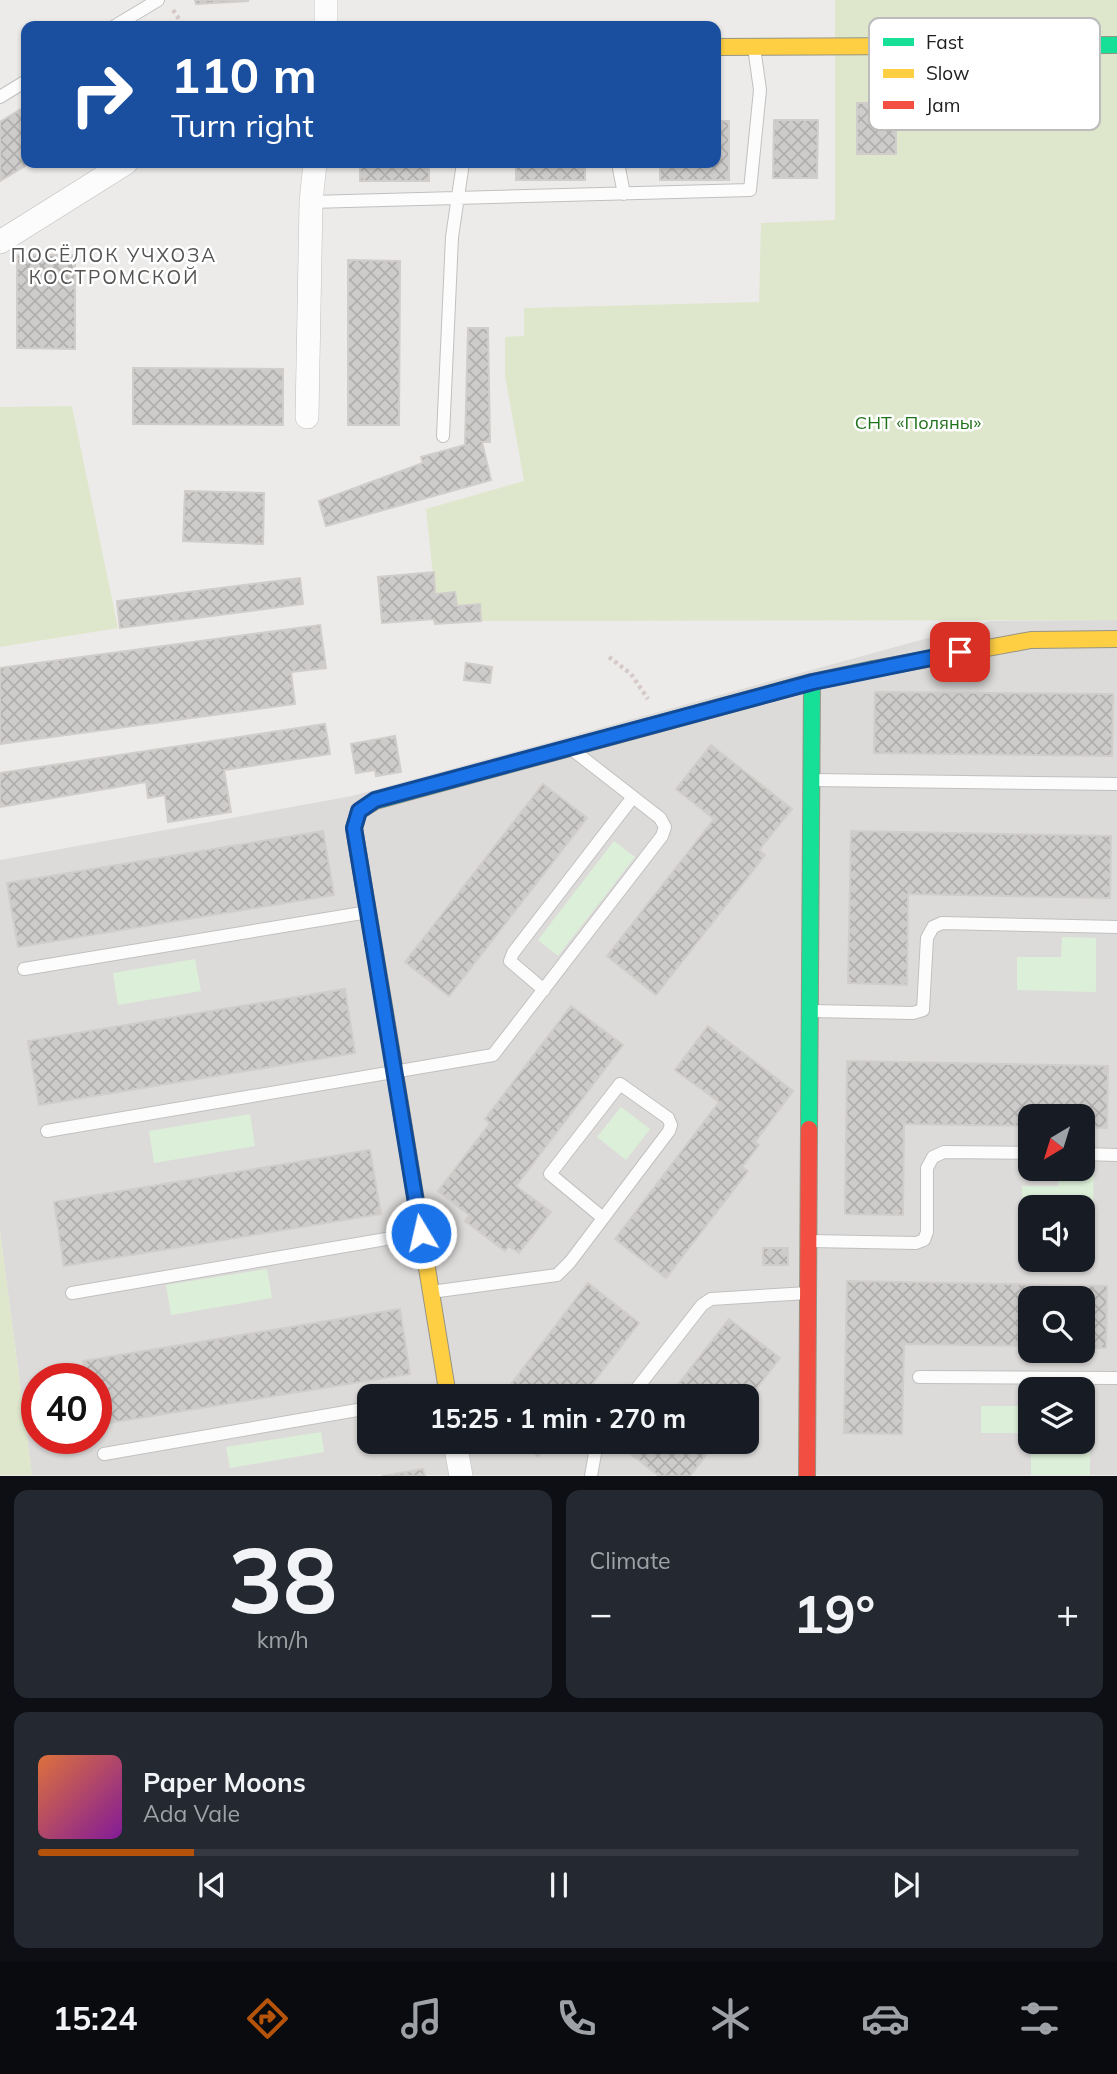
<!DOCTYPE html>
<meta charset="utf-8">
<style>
:root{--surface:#171b24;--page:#242831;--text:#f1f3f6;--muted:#9ea1a6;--line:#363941;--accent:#b45309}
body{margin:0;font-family:Mulish,sans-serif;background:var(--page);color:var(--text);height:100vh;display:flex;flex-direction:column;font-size:26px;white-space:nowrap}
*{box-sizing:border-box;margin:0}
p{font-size:23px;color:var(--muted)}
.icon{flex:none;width:38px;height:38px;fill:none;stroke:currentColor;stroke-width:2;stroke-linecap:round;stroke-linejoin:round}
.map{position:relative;height:1476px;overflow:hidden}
.drawer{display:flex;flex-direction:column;gap:14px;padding:14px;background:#0d0f14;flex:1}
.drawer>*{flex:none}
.guide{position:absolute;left:21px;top:21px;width:700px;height:147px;border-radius:14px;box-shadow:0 2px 5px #0004;background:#1a4fa0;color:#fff;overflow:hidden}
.needle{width:46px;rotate:218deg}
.buttons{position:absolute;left:1018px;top:1104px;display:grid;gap:14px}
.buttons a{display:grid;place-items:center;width:77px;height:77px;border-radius:14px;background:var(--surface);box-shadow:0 2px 5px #0004;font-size:35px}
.speed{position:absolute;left:21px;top:1363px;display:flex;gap:14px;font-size:35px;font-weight:700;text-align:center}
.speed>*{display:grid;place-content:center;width:91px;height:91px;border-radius:50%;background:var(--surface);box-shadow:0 2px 5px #0004;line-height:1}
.speed .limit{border:10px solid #d22;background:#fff;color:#111}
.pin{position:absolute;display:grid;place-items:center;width:60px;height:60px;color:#fff;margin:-30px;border-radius:14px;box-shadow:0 4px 10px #0006}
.me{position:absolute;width:77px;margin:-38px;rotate:351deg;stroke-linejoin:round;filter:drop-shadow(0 0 5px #0008)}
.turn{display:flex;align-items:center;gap:24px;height:147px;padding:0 35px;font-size:32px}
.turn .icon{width:91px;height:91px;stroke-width:2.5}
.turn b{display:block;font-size:49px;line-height:60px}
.big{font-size:52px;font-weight:700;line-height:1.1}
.drawer .card{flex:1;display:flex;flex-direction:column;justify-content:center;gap:10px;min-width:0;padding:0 24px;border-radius:14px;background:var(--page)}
.drawer .dial{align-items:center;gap:0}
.dial b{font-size:91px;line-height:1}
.song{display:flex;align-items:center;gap:21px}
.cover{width:84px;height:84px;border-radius:10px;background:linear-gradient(135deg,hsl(20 70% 55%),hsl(290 70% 35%))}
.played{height:7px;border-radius:4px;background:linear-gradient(90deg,var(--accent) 15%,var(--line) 15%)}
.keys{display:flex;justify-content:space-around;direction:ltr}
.heat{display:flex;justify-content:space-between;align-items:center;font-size:38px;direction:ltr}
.drawer .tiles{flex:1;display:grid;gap:14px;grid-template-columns:1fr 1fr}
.card:last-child{grid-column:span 2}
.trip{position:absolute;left:357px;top:1384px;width:402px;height:70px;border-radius:14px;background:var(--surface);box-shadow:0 2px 5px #0004;font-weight:700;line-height:70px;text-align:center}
.menu{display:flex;height:112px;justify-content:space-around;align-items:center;background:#090b0e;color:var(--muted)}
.menu .icon{width:49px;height:49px}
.menu .active{color:var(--accent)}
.menu b{font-size:32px;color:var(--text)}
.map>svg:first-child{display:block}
.residential{fill:#dddbda;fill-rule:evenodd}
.religious{fill:#dcdbda}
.park{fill:#dcefd8}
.garden{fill:#dee7cc}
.building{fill:url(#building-cross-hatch);stroke:#d0cdcb;stroke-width:2}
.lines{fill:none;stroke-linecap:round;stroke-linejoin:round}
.lane-casing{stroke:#c1c0bf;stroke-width:14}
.street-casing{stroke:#c1c0bf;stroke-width:24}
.fast-casing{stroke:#969483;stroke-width:18}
.slow-casing{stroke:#969483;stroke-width:18}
.jam-casing{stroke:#969483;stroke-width:18}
.path{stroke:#d5cac9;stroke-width:4.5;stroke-dasharray:3.5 3.5;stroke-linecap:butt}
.lane{stroke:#fcfcfc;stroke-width:12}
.street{stroke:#fcfcfc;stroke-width:23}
.fast{stroke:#16e098;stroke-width:16}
.slow{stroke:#ffcf43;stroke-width:16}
.jam{stroke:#f24e42;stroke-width:16}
.route-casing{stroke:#114b97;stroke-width:18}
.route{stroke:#1a73e8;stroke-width:12}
.labels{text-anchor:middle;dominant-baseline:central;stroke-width:5;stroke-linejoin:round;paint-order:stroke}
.park-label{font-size:18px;fill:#20721a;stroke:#fff}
.neighbourhood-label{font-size:19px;letter-spacing:2px;fill:#535353;stroke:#fff}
.key{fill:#fff;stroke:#bcbcbc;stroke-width:2}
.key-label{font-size:19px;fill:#202020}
</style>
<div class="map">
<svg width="1117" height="1476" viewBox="0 0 1117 1476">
<defs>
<pattern id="building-cross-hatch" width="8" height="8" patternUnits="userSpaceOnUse" patternTransform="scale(1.75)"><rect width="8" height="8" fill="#ceccca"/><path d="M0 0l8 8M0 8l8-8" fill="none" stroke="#b1afad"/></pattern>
</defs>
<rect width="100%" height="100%" fill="#edebe9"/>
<path class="residential" d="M1117,620v855h-1085l-32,-243v-372l352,-64 638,-175zM1031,1116h52v53h-52zM1031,1208h52v52h-52zM1031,1298h52v53h-52zM37,1379h59v59h-59zM1031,1390h52v52h-52zM369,1396h378v46h-378z"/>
<path class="religious" d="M1054,791l63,1v21h-63z
M384,821l16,99 -22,4 -16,-100z
M954,933l104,1v21l-105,-1z
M1105,934l12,1v69h-13z
M313,935l3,21 -106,18 -3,-21z
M777,935h23v58h-23z
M513,980l15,11 -38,50 -15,-12z
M469,1071l3,19 -53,8 -3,-19z
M947,1161l84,1v7h21l-1,14 -104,-2z
M778,1163l20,1v55h-20z
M1104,1165h13v70h-14z
M356,1258l3,20 -85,14 -4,-20z
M535,1286l3,21 -81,9 -2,-21z
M773,1406h20v56h-21z
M369,1420v21l-42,7 -4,-20z
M223,1442l3,21 -68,11 -3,-20z"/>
<path class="park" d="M614,841l21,16 -77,99 -20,-16z
M1062,937l34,1v54l-79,-2v-33h44z
M195,959l6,32 -83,14 -5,-32z
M621,1107l29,22 -24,31 -29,-23z
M250,1114l5,32 -101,17 -5,-32z
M1083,1165h11l-1,44 -71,-1v-22h36v-17h25z
M267,1269l5,29 -101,17 -5,-30z
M981,1406h40v27h-40z
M1031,1406v36h52v-36h7v69h-59z
M321,1432l3,20 -94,16 -4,-21z"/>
<path class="garden" d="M835,0h282v620l-636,1 -2,-16 -22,1 -2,-14 -20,2 -9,-85 98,-28 -19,-105v-39l19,-1v-28l235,-6 2,-79 74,-3z
M72,406l46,222 -118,19v-240z
M0,1232l32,243h-32z"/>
<path class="building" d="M195,0h53v1l-52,3z
M857,103h39v51h-39z
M26,106v57h4l-30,18v-59z
M774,120h44l-1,58h-44z
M716,121h13v59h-69v-17h56z
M360,163h69v18h-69z
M516,163h69v17h-69z
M17,255h58v94l-58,-1z
M348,260l52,1 -1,164h-51z
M468,328h20l2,114h-8l9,38 -165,46 -7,-25 104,-38 -2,-6 44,-12z
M133,368l150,1v56l-150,-1z
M185,491l79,2 -1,51 -80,-3z
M434,572l1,22 20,-2 2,14 23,-2 1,17 -46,3 -1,-5 -52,4 -4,-46z
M300,578l3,26 -183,24 -3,-27z
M320,625l6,43 -35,4 4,32 -295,40v-76z
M466,663l26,4 -2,16 -26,-3z
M875,692l238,2 -1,62 -238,-3z
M325,724l5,30 -106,16 7,42 -63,10 -3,-27 -17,3 -2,-16 -146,25v-34z
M395,736l6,36 -25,4 -1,-6 -19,3 -5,-29z
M711,745l81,64 -33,41 6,5 -109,140 -49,-39 107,-137 -38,-30z
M543,784l44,34 -138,178 -44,-34z
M323,831l11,64 -316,52 -11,-64z
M851,831l260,5 -1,62 -202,-4 -1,91 -59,-2z
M345,989l10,64 -316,52 -11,-64z
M571,1006l52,39 -107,141 35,26 -32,41 -10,-7 -4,5 -40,-30 4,-6 -31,-24 52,-68 -5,-4z
M708,1026l85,65 -38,51 4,3 -17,22 6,4 -82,107 -51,-39 104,-137 -44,-32z
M847,1061l261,5 -1,62 -24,-1v-11h-52v10l-127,-2 -1,91 -58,-1z
M370,1150l11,64 -317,52 -10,-64z
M763,1248h25v17h-25z
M847,1281l260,5 -1,62h-23v-50h-52v48l-127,-2 -2,90 -58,-1z
M588,1283l51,40 -56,73h-81z
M400,1309l10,65 -314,51v-46h-10l-3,-18z
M729,1319l51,39 -33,43v-5h-78z
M520,1442h28l-10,14z
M634,1442h82l-26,34h-31l-32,-25z
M423,1469l2,7h-43z"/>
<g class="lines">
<g class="lane-casing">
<path id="lane" d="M115,26l43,-26
M0,97l26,-16
M618,163l6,31
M311,202l439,-12 10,-100 -6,-43
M443,436l9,-199 11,-74
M813,780l304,4
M24,969l344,-57
M544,990l-34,-29 3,-8 120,-156
M812,1011l101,2 10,-3 4,-72 6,-11 9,-4 175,4
M47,1131l446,-76 169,-219 3,-9 -5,-9 -86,-67
M1083,1154l34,1
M811,1241l105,2 8,-3 3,-8v-64l6,-11 11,-5 87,1
M431,1292l126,-17 13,-13 99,-131 2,-6 -3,-7 -48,-34 -70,90 53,44
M72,1293l349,-60
M919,1377l198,1
M631,1396l71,-91 9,-6 97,-6
M104,1454l265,-46
M591,1476l6,-34"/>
</g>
<g class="street-casing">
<path id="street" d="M326,0v26
M0,242l126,-79
M307,417l4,-215 4,-39
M455,1442l6,34"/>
</g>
<g class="fast-casing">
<path id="fast" d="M927,46l190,-1
M385,1012l-31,-184 5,-17 16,-10 437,-119 61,-13
M809,1129l3,-447"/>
</g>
<g class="slow-casing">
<path id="slow" d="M716,47l211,-1
M873,669l158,-29 86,-1
M385,1012l63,384"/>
</g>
<g class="jam-casing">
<path id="jam" d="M807,1476l2,-347"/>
</g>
<path class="path" d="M173,10l11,16
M609,657l22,17 17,25"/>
<use href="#lane" class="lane"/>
<use href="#street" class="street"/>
<use href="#fast" class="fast"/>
<use href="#slow" class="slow"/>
<use href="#jam" class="jam"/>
</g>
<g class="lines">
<g class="route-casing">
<path id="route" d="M421,1233l-67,-405 5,-17 16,-11 438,-118 147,-30"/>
</g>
<use href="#route" class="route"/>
</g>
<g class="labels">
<g class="park-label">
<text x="918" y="422">СНТ «Поляны»</text>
</g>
<g class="neighbourhood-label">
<text x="114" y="255">ПОСЁЛОК УЧХОЗА<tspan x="114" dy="22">КОСТРОМСКОЙ</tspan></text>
</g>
</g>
<rect x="869" y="18" width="231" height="112" rx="10" class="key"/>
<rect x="883" y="38" width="31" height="8" fill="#16e098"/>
<rect x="883" y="69" width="31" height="9" fill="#ffcf43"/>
<rect x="883" y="101" width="31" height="8" fill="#f24e42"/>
<g class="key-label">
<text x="926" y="49">Fast</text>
<text x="926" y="80">Slow</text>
<text x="926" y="112">Jam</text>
</g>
</svg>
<div class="buttons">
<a><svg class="needle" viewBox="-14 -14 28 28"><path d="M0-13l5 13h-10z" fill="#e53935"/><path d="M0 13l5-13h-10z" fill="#9ea1a6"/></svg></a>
<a><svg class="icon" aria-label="sound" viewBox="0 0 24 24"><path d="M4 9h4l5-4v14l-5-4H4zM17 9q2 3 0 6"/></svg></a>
<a><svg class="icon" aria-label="search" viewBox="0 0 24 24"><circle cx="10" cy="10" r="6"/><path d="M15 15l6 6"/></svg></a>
<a><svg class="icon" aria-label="layers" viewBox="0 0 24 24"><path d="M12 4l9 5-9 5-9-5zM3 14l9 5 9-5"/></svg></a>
</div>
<div class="speed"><div class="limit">40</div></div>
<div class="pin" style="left:960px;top:652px;background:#d93025"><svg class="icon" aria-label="arrive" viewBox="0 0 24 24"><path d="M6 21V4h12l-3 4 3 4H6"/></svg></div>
<svg class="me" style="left:421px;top:1233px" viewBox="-20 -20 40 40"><circle r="17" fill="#1a73e8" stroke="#fff" stroke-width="3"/><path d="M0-11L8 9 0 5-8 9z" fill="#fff"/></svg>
<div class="trip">15:25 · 1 min · 270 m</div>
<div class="guide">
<div class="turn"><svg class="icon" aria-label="right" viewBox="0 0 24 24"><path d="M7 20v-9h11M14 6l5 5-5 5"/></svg><div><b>110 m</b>Turn right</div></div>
</div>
</div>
<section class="drawer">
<div class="tiles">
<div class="card dial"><b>38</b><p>km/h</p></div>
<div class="card"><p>Climate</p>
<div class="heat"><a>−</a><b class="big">19°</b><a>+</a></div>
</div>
<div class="card">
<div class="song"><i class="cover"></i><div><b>Paper Moons</b><p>Ada Vale</p></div></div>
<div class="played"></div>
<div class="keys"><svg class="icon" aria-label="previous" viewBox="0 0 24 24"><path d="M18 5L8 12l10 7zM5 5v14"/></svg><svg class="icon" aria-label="pause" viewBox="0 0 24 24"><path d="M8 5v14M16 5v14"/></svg><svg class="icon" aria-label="next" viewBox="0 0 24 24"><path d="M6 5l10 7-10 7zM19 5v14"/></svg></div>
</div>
</div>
</section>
<nav class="menu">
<b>15:24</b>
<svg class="icon active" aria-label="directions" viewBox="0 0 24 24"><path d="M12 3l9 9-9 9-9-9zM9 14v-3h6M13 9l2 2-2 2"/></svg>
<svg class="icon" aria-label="music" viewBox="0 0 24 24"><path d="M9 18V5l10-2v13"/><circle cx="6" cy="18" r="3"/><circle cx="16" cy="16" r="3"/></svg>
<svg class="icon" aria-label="phone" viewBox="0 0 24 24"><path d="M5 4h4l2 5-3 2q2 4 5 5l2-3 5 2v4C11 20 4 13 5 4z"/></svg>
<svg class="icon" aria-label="climate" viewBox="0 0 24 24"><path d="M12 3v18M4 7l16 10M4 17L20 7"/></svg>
<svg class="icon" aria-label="car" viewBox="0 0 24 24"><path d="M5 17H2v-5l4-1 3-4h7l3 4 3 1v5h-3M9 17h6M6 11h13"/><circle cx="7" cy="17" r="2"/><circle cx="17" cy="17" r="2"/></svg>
<svg class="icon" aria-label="filters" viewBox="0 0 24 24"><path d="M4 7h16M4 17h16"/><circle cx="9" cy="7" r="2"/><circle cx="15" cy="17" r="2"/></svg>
</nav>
